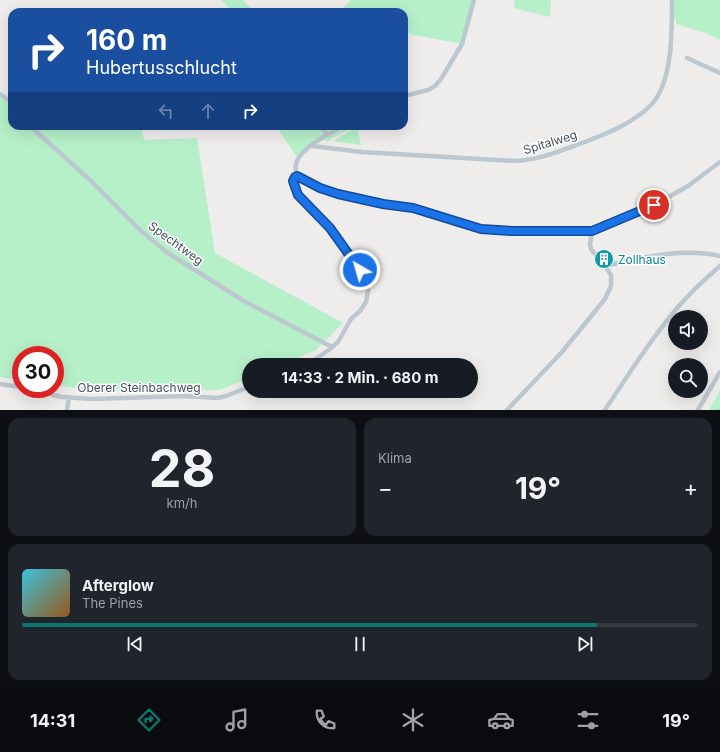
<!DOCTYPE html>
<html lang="de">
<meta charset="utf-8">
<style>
:root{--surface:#171b24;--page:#20242c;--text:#f1f3f6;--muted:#9ea1a6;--line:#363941;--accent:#0f766e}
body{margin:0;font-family:Inter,sans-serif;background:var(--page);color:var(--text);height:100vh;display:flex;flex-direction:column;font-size:15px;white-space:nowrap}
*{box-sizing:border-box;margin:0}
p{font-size:13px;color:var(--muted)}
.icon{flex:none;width:22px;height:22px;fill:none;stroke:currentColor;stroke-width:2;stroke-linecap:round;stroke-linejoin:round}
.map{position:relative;height:410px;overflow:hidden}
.side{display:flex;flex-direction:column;gap:8px;padding:8px;background:#0d0f14;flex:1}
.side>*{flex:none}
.guide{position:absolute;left:8px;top:8px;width:400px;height:122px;border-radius:12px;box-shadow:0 4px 16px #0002;background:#1a4fa0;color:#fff;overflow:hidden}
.tools{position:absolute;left:668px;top:310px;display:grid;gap:8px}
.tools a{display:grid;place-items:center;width:40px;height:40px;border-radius:50%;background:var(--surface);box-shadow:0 4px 16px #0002;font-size:20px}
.speed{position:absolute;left:12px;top:346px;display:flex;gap:8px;font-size:20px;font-weight:700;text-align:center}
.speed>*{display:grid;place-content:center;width:52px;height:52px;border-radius:50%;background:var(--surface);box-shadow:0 4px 16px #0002;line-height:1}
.speed .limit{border:6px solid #d22;background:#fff;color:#111}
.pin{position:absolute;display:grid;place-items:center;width:34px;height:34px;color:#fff;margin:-17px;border:2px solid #fff;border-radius:50%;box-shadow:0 1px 4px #0007}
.me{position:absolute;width:44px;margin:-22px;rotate:322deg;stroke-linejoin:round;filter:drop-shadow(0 0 3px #0008)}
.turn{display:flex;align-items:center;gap:14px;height:84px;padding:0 12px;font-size:18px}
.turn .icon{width:52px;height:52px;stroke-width:2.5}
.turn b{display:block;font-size:28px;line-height:34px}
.lanes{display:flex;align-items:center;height:38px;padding:0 12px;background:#0003;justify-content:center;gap:20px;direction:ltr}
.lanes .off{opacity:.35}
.big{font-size:30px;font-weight:700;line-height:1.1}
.side .widget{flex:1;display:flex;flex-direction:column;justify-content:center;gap:6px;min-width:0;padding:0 14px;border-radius:12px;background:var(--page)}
.side .dial{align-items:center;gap:0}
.dial b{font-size:52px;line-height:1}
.song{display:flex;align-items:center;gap:12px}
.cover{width:48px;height:48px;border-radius:6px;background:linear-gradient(135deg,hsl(190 70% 55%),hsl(30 70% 35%))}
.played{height:4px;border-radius:2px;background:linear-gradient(90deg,var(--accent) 85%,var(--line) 85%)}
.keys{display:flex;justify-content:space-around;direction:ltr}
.heat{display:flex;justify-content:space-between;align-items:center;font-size:22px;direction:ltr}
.side .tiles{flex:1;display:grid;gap:8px;grid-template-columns:1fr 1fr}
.widget:last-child{grid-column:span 2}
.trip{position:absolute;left:242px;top:358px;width:236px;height:40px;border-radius:20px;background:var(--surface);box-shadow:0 4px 16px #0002;font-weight:700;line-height:40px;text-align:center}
.tab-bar{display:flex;height:64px;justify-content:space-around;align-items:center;background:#090b0e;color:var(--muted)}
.tab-bar .icon{width:28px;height:28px}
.tab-bar .active{color:var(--accent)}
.tab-bar b{font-size:18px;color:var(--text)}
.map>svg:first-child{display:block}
.green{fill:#b6f0c9}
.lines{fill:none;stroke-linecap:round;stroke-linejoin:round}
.stream{stroke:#81dfef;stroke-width:1.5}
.street{stroke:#bcc8cf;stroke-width:4.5}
.route-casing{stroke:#114b97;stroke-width:10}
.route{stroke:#1a73e8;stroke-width:7}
.labels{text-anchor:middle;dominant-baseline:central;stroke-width:3;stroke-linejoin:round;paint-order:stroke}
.street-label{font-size:12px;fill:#44515a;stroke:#fff}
.culture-label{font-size:12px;fill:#0d838f;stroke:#fff;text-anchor:start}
</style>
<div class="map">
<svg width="720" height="410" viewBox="0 0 720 410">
<rect width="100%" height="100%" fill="#efecec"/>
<path class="green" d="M221,0h22l11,12h-20z
M351,0h123l-12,44 -58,-11v-21h-63l2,-4z
M515,0h36l-1,17 -36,-9z
M672,0h48v40l-15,-7 -29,-9v-5l-4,-4z
M0,97l9,5h3v24h129l3,14 53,-2 18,115 128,70 -27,27 -36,15h-31v13l-29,12 -55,-1 -65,2 -45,-6v-30h-34v25l-21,-3z
M276,126h55v3l-34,28z
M350,126h4l-26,15 -5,-1z
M357,127l4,18 -28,-4z
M720,390v20h-11z"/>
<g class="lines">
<path class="stream" d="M719,410l1,-1"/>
<path class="street" d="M687,58l33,15
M0,94l12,9
M404,96l24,-6 7,-4 6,-7 21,-35 12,-44
M30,126l60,54 51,51 27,22 76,48 88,46
M320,126l8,9
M312,146l50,6 153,9c24,-1 45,-10 67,-18 24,-9 50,-19 69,-38 22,-23 21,-75 21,-105
M297,176l23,12 18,6 45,10 30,4 68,21 31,2h80l-2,13 1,5 14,17c36,-8 78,-19 115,-10
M297,176l-2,1 -2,4 5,14 32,33 30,42 7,12 1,10 -2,10 -6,9 -9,8 -13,23 -8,7 -23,16
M297,176c-1,-4 -2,-8 -1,-12 4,-16 34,-31 48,-38
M592,231l73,-32 23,-13 32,-24
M0,384l21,3
M29,389l33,8 30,2 93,-3 33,2 8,-2 23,-9
M67,410l2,-13
M507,410l55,-58 43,-53 6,-13v-11l-6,-9
M605,410c23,-35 46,-71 73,-103 13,-15 27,-28 42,-41
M698,410l22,-38"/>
</g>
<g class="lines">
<g class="route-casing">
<path id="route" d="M360,270l-30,-42 -32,-33 -5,-14 2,-4 2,-1 23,12 18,6 45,10 30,4 68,21 31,2h80l62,-26"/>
</g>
<use href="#route" class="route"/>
</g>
<defs>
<g id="building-disc" transform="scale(1)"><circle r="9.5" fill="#0f9aa8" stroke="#fff"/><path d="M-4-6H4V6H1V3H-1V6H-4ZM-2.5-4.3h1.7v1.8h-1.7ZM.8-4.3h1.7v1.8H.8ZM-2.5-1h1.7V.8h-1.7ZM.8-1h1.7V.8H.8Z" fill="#fff"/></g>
</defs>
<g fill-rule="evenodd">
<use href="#building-disc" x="604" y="259"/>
</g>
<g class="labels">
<g class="street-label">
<text transform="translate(550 142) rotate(-17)">Spitalweg</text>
<text transform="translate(176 243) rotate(36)">Spechtweg</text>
<text x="139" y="387">Oberer Steinbachweg</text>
</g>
<g class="culture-label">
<text x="618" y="259">Zollhaus</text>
</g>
</g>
</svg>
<div class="tools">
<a><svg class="icon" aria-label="sound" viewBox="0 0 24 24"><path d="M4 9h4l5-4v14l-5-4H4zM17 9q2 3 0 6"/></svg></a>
<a><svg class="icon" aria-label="search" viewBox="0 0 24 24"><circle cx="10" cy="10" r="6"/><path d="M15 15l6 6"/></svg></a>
</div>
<div class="speed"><div class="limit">30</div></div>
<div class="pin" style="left:654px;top:205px;background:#d93025"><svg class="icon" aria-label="arrive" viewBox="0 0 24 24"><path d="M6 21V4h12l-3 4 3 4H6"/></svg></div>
<svg class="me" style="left:360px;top:270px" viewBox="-20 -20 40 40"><circle r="17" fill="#1a73e8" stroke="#fff" stroke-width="3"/><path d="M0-11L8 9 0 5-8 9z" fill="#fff"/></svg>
<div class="trip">14:33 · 2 Min. · 680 m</div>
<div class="guide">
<div class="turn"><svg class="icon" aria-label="right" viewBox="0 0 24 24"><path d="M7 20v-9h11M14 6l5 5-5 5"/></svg><div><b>160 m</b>Hubertusschlucht</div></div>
<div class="lanes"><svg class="icon off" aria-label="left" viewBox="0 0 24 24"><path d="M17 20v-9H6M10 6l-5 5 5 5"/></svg><svg class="icon off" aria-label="ahead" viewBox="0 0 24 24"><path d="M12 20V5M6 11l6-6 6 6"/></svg><svg class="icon" aria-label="right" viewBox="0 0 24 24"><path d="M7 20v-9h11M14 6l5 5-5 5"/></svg></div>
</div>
</div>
<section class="side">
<div class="tiles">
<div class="widget dial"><b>28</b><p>km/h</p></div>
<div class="widget"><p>Klima</p>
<div class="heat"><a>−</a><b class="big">19°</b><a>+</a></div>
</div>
<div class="widget">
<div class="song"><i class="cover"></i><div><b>Afterglow</b><p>The Pines</p></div></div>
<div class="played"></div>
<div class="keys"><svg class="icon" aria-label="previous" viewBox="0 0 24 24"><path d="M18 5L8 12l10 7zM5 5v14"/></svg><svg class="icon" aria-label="pause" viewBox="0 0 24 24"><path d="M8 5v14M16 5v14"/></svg><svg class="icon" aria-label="next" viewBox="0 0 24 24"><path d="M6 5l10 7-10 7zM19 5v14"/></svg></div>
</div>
</div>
</section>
<nav class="tab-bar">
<b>14:31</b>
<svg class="icon active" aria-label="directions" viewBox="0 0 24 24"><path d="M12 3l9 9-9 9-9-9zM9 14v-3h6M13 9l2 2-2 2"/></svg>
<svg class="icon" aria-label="music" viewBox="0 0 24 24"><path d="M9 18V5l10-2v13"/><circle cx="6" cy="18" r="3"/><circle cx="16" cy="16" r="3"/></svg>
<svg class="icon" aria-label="phone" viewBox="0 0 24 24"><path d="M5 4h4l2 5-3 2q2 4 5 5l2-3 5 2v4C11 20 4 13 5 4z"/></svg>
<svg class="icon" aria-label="climate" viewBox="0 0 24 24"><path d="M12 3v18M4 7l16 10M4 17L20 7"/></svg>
<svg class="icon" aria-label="car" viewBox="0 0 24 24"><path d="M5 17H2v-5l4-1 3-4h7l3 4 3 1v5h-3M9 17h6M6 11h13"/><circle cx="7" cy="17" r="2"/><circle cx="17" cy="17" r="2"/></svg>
<svg class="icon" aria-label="filters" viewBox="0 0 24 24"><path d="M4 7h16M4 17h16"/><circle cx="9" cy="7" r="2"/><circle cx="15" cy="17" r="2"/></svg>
<b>19°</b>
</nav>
